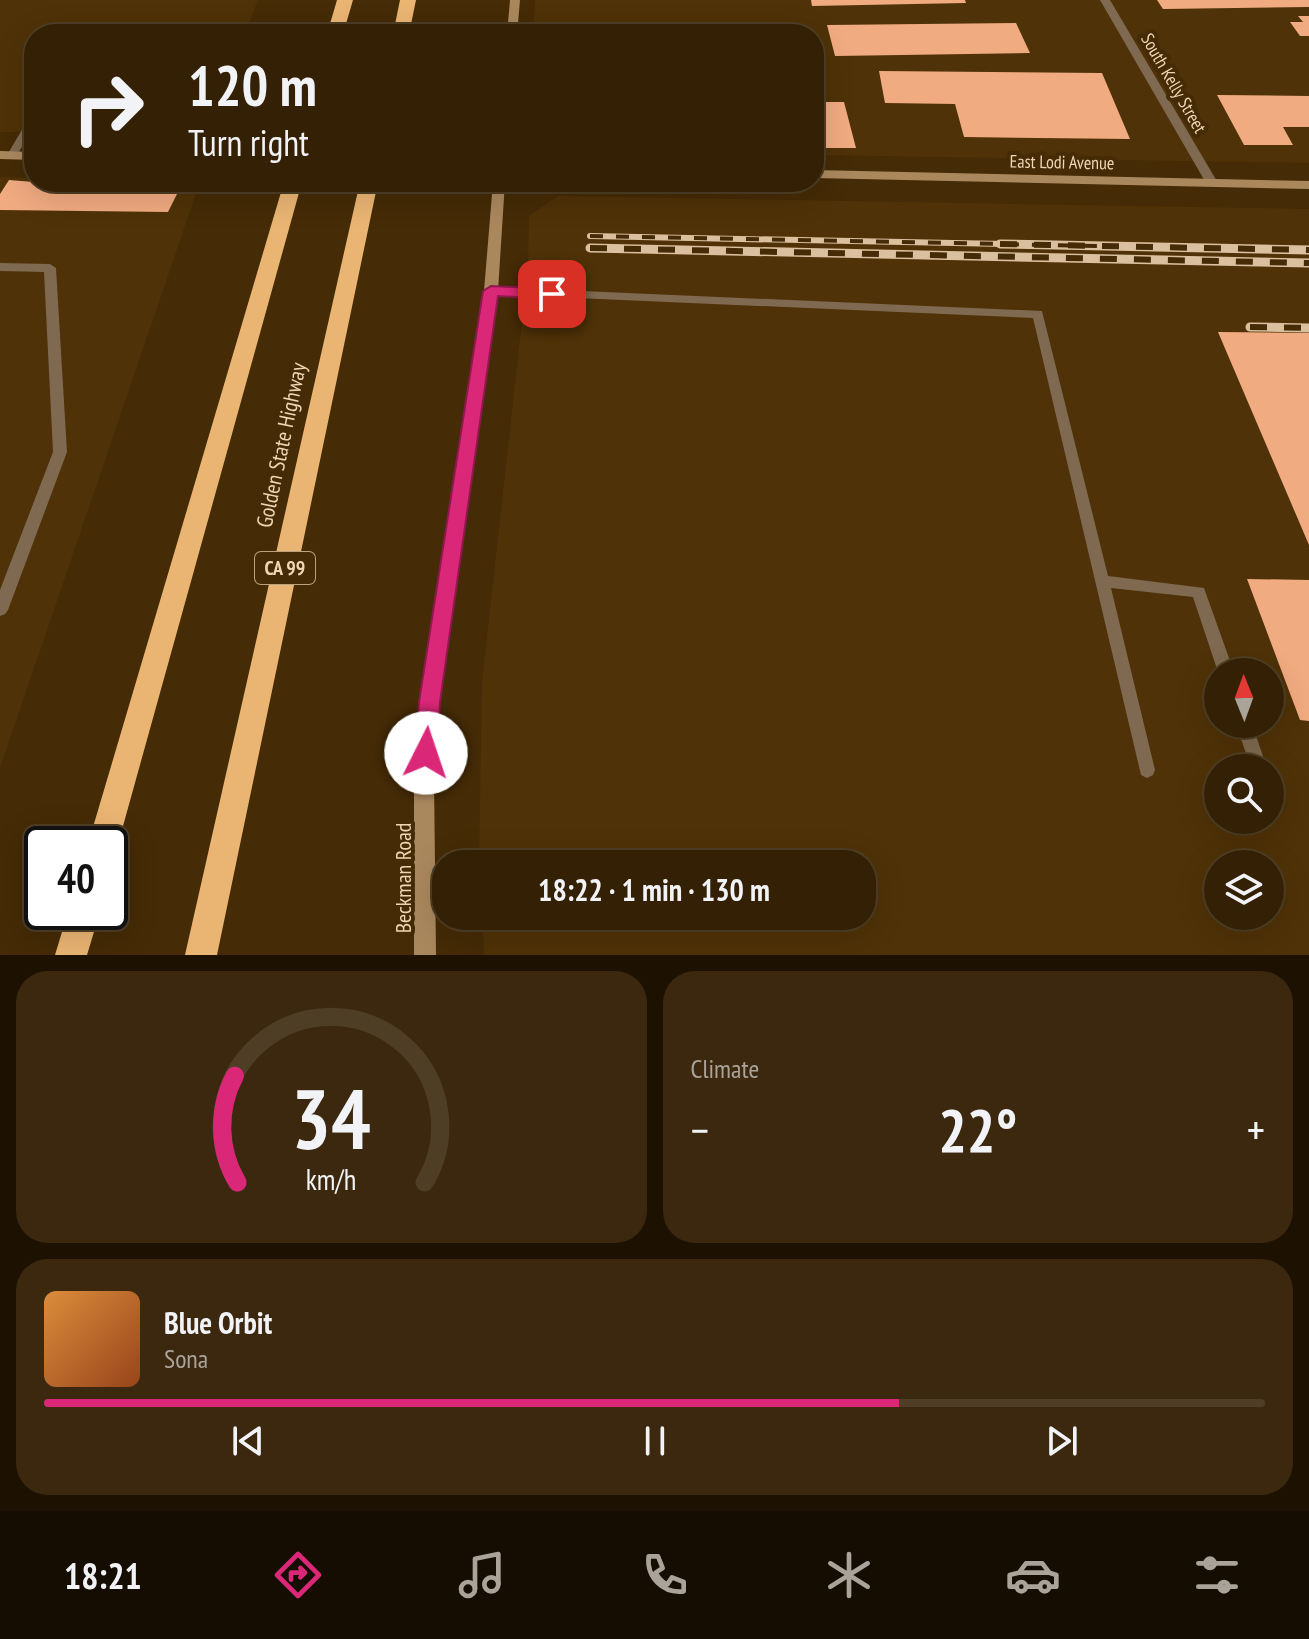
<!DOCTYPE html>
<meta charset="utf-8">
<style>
:root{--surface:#342004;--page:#3c280e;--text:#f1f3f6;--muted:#a9a39a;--line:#4e3e26;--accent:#db2777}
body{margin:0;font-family:"PT Sans Narrow",sans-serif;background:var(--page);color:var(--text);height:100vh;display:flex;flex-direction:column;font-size:30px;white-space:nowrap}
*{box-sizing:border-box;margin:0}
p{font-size:26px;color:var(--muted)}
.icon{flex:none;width:44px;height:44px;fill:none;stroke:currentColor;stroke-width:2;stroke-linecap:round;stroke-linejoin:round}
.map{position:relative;height:955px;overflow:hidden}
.side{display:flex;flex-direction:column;gap:16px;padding:16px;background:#1d1202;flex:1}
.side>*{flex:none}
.hud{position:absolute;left:24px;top:24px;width:800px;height:168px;border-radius:32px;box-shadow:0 8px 32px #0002,0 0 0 2px var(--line);background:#342004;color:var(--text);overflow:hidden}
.needle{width:52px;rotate:359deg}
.buttons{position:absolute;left:1204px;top:658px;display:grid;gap:16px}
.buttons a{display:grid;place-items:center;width:80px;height:80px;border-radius:50%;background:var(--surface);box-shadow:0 8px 32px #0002,0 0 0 2px var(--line);font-size:40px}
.speed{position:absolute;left:24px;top:826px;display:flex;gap:16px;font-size:40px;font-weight:700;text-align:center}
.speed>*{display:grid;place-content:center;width:104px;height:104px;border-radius:50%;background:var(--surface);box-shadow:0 8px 32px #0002,0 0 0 2px var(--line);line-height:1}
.speed .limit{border:4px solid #111;border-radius:12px;background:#fff;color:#111}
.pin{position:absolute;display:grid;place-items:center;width:68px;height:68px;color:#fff;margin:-34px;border-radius:16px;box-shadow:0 4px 12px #0006}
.me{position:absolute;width:88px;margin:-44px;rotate:4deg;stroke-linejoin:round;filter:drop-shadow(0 0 6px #0008)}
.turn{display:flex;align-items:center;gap:28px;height:168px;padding:0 32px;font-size:36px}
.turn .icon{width:104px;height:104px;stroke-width:2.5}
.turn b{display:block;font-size:56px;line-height:68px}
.big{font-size:60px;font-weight:700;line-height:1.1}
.side .tile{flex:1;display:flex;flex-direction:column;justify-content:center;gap:12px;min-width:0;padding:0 28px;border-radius:32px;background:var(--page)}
.side .dial{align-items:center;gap:0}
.dial svg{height:208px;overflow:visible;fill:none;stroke:var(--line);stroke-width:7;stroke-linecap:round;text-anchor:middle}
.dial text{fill:var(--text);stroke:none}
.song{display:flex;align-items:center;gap:24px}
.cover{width:96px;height:96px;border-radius:12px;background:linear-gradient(135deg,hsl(30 70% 55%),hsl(20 70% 35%))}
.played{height:8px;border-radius:4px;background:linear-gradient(90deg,var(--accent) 70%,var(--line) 70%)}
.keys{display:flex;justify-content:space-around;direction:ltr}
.heat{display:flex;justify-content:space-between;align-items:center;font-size:44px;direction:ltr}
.side .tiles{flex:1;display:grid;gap:16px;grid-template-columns:1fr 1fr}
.tile:last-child{grid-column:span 2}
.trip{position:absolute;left:432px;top:850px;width:444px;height:80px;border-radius:32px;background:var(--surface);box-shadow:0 8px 32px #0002,0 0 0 2px var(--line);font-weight:700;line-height:80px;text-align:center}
.tab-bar{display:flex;height:128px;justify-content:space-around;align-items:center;background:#150d02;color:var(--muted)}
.tab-bar .icon{width:56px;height:56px}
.tab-bar .active{color:var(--accent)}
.tab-bar b{font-size:36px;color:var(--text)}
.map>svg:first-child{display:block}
.built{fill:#4f3207;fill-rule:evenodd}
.building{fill:#f1ab81}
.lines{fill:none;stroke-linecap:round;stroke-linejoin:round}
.lane{fill:#7f6950;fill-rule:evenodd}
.street{fill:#7f6950;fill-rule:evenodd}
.secondary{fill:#aa885e;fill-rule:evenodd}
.highway{fill:#eab573;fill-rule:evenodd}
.rail-far1-casing{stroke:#dbc09f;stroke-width:6}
.rail-casing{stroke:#dbc09f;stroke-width:9}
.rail-far1{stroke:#452b06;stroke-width:4;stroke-dasharray:13;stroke-linecap:butt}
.rail{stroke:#452b06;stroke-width:6;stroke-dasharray:17;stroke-linecap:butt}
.route{fill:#db2777;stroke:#8e194d;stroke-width:2}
.labels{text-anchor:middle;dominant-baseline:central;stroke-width:8;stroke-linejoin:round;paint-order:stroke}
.far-street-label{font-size:18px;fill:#f0d5b5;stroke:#452b06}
.shield{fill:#452b06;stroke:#bda280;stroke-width:2}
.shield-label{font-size:20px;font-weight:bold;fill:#f0d5b5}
.street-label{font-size:22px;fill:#f0d5b5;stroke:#452b06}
</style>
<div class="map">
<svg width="1309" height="955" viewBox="0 0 1309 955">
<rect width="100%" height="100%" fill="#452b06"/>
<path class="built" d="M0,0h258l-13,34h-211v98h-34z
M535,0h774v163l-495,-8v-121h-281z
M0,177l34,1v4h166l-200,586z
M558,196l751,13v746h-825l-2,-39h380v-52h-383l3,-182 46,-415 1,-51zM1218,672h52v52h-52zM1218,768h52v52h-52zM1218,864h52v52h-52z"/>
<path class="building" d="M811,0h154l1,3 -154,3z
M1157,0h152v7l-146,2z
M1298,16h11v20h-9l-10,-14h13z
M1016,23l14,30 -195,3 -8,-31z
M879,71l223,2 28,66 -166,-2 -9,-33 -70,-1z
M1217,95l92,1v31h-26l10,18h-49z
M814,102h30l12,46h-32z
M9,180l25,2h149l-15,30 -168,-2v-16z
M1218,332l91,1v212z
M1247,579l62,1v141l-9,-1z"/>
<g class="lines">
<path class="lane" d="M137,26h55l5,3 -5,3 -99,2 5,-3z
M34,115v12l-17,28 -1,2h-8l-1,-2 22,-37z
M0,263l50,1 6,4 11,184 -59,158 -3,4 -5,2v-26l53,-138 -9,-180 -44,-1z
M491,287l551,24 66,265 96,12 30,84h-16l-25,-75 -82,-9 44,182 -2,5 -6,3 -6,-3 -108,-457 -546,-24 -2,-3 2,-3z
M1236,724h16l15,44h-16z"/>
<path class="street" d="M1100,0h10l108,183 -2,3h-8l-2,-3z"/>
<path class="secondary" d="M510,0h10l-3,34h-10z
M0,151l34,1v8l-34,-1z
M814,170l495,11v8l-495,-11z
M493,182h12l-7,109 -60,411 -4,76 2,177h-22v-177l6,-76 64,-411z"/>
<path class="highway" d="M337,0h16l-10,34h-16z
M400,0h16l-7,34h-16z
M284,182h18l-184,662 -8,11v-11h-22z
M360,182h18l-161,773h-32z
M68,912h32l-13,43h-32z"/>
<g class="rail-far1-casing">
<path id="rail-far1" d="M590,236l512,10"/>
</g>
<g class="rail-casing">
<path id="rail" d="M1000,244l309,6
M590,248l719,15
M1250,327l59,1"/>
</g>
<use href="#rail-far1" class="rail-far1"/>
<use href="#rail" class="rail"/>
</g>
<path class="route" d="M491,286l61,3 8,5 -8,5 -54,-3 -58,406 -3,51 -3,7 -8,2 -8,-2 -3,-7 4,-51 64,-411z"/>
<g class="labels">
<g class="far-street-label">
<text transform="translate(1174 83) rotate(60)">South Kelly Street</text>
<text transform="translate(1062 162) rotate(1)">East Lodi Avenue</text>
</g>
<rect class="shield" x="255" y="552" width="60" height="32" rx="6"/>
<g class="shield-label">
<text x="285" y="568">CA 99</text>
</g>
<g class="street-label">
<text transform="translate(281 445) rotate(-78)">Golden State Highway</text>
<text transform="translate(403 878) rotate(-90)">Beckman Road</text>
</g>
</g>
</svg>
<div class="buttons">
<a><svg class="needle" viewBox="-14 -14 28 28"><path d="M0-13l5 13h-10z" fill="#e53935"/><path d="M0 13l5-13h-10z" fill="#a9a39a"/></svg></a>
<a><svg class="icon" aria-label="search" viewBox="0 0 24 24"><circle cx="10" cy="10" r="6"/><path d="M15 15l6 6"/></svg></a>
<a><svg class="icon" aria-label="layers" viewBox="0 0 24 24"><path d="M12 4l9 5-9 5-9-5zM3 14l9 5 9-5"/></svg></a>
</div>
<div class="speed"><div class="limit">40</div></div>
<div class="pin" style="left:552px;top:294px;background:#d93025"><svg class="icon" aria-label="arrive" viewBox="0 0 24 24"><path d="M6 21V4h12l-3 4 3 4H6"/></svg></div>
<svg class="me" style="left:426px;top:753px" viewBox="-20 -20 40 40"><circle r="19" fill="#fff"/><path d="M0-13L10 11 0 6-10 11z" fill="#db2777"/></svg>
<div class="trip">18:22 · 1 min · 130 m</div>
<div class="hud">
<div class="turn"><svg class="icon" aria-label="right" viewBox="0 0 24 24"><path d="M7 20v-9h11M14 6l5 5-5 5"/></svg><div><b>120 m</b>Turn right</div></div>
</div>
</div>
<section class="side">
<div class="tiles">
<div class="tile dial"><svg viewBox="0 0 100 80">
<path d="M14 69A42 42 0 1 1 86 69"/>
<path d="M14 69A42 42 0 0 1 13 28" stroke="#db2777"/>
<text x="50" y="56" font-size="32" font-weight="700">34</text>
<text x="50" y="72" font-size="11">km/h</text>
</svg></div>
<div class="tile"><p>Climate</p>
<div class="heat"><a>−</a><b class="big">22°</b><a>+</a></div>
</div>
<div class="tile">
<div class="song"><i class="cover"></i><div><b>Blue Orbit</b><p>Sona</p></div></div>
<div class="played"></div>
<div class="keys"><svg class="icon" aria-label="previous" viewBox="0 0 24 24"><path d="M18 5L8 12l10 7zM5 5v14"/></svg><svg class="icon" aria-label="pause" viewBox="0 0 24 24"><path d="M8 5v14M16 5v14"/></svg><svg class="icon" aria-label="next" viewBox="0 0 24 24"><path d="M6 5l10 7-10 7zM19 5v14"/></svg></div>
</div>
</div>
</section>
<nav class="tab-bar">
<b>18:21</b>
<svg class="icon active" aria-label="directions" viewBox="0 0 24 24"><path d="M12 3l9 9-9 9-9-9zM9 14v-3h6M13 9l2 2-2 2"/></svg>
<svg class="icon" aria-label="music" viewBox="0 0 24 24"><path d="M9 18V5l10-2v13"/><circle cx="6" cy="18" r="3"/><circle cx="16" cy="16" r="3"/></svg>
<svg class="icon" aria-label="phone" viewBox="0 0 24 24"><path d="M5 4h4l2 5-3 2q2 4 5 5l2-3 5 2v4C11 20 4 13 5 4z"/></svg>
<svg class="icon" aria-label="climate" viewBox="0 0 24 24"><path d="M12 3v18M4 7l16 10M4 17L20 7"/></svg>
<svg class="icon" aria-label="car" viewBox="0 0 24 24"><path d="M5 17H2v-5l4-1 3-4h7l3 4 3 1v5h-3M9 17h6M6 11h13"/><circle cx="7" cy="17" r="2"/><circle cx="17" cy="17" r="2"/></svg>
<svg class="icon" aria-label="filters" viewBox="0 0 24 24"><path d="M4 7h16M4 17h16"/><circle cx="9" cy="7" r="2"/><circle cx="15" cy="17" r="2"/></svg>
</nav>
